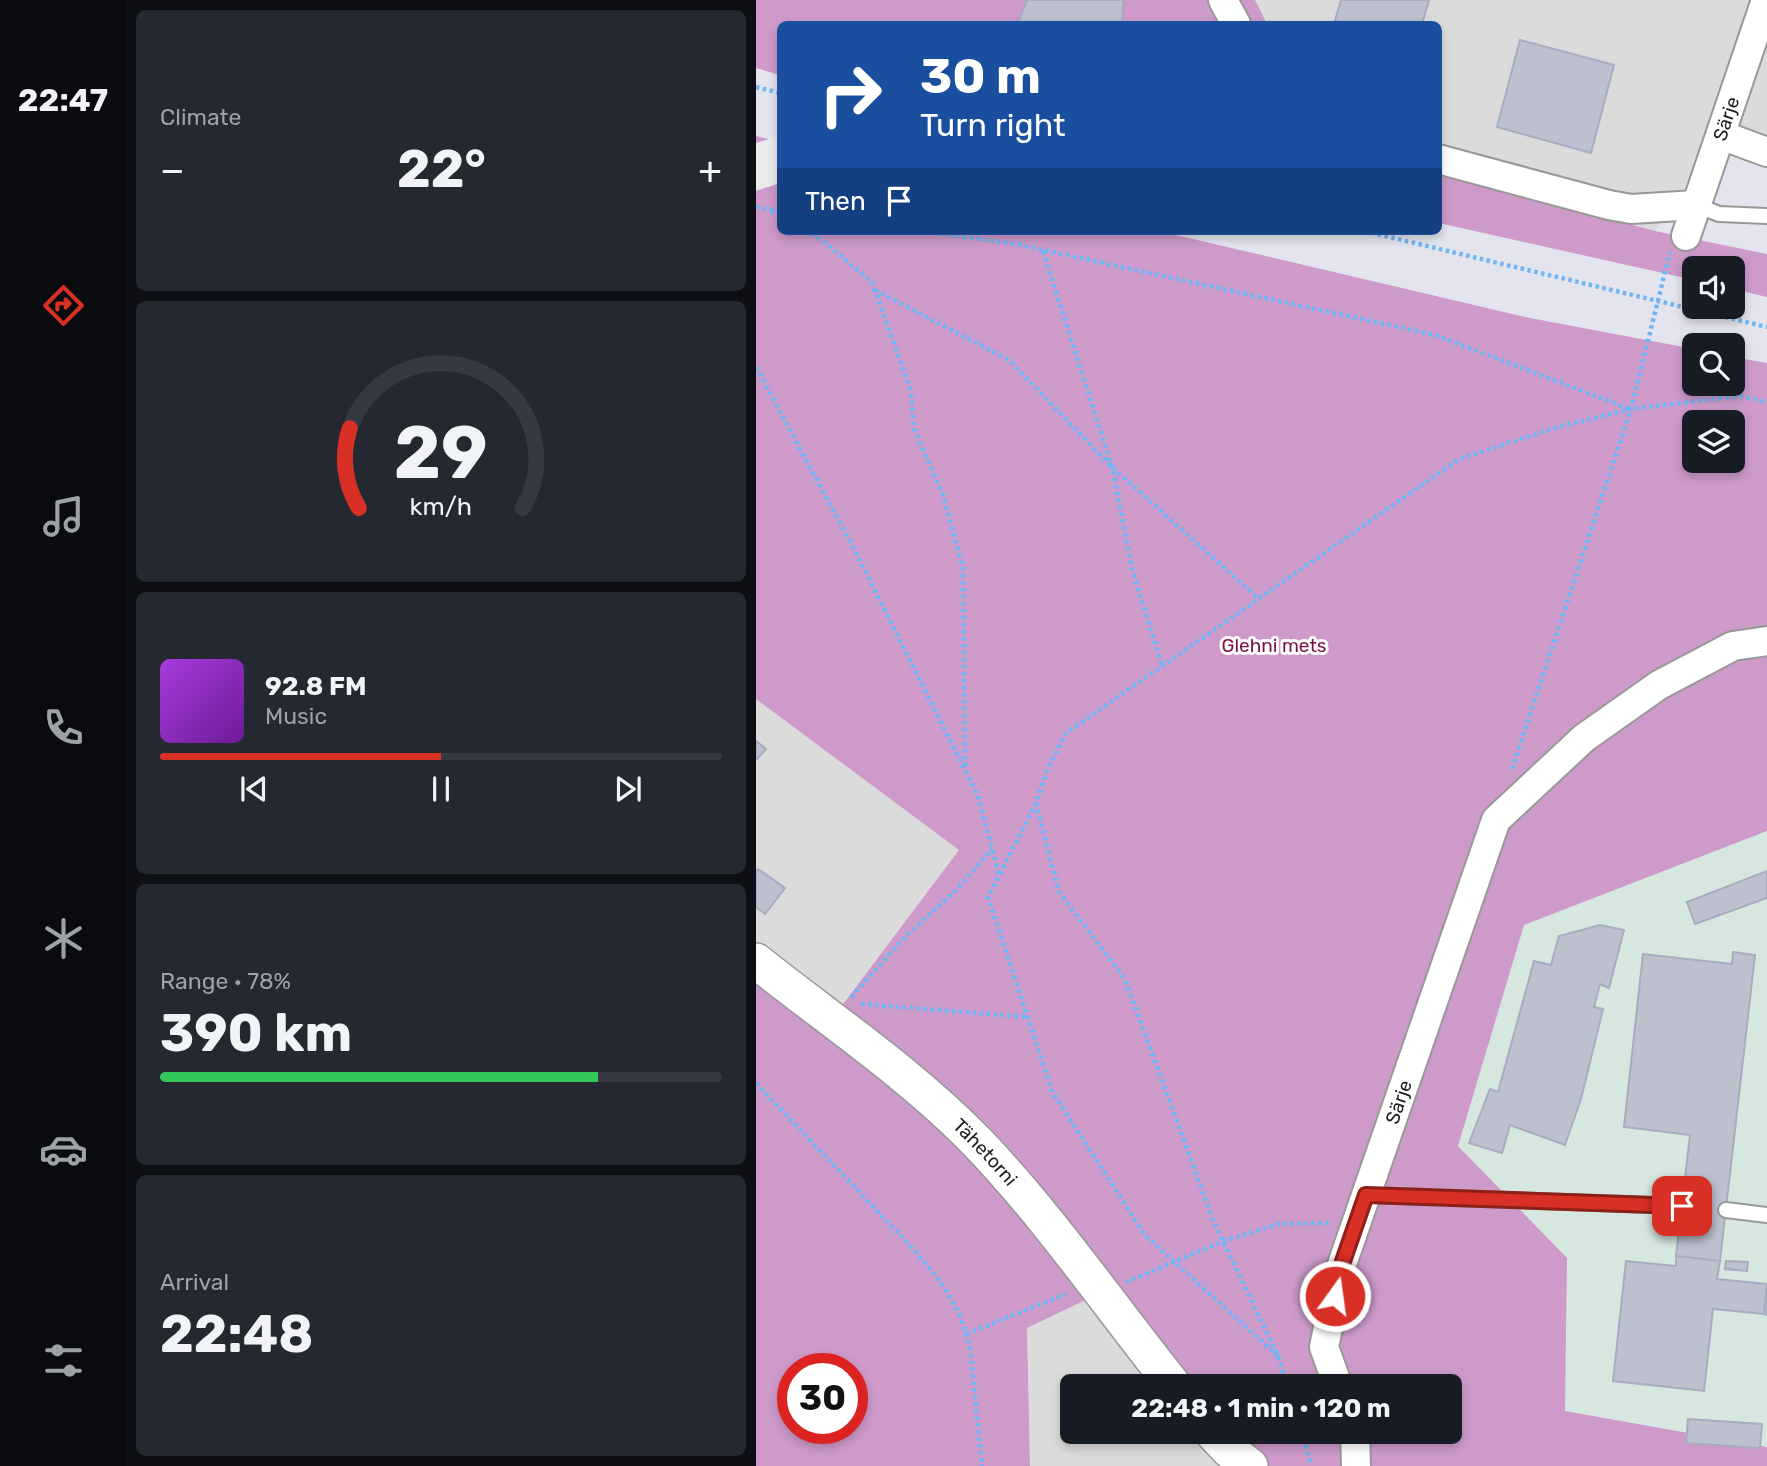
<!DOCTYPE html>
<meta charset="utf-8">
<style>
:root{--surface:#171b24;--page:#242831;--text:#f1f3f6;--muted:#9ea1a6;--line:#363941;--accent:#d93025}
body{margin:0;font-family:Rubik,sans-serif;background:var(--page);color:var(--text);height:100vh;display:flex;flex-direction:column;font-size:26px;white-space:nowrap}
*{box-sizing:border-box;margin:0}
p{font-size:23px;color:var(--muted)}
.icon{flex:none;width:38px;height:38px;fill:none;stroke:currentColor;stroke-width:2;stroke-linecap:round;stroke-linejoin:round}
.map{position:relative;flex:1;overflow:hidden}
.details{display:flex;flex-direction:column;gap:10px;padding:10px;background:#0d0f14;width:630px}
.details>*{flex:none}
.banner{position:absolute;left:21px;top:21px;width:665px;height:214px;border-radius:10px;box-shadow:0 4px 10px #0003;background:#1a4fa0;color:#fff;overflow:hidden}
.buttons{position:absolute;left:926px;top:256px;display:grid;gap:14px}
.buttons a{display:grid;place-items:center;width:63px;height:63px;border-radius:10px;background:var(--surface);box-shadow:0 4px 10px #0003;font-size:35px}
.speed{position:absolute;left:21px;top:1353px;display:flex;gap:14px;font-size:35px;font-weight:700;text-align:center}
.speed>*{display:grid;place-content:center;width:91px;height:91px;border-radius:50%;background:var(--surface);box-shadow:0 4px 10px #0003;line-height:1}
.speed .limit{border:10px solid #d22;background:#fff;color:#111}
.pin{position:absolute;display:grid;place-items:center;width:60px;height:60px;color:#fff;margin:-30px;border-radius:14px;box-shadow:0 4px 10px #0006}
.me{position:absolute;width:77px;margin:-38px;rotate:14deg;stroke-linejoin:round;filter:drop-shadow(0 0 5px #0008)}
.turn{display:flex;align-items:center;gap:24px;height:147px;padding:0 28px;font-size:32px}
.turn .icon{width:91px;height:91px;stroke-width:2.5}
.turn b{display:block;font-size:49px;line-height:60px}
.then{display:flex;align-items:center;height:66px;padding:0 28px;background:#0003;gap:14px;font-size:26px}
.big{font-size:52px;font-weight:700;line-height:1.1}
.details .tile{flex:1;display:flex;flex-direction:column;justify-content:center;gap:10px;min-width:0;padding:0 24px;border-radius:10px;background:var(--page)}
.details .dial{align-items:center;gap:0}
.dial svg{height:182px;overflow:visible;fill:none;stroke:var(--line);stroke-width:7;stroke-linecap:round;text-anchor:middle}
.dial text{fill:var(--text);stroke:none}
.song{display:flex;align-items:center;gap:21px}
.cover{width:84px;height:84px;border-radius:10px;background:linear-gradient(135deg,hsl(280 70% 55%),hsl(280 70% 35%))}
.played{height:7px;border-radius:4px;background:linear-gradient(90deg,var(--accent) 50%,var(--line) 50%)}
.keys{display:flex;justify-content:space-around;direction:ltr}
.heat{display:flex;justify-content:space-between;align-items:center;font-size:38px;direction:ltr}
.charge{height:10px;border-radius:5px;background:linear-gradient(90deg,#34c759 78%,var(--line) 0)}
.trip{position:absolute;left:304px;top:1374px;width:402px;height:70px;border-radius:10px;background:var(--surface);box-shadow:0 4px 10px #0003;font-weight:700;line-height:70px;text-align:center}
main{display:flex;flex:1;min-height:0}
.tab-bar{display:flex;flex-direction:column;width:126px;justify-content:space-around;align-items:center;background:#090b0e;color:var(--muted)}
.tab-bar .icon{width:49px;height:49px}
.tab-bar .on{color:var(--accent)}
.tab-bar b{font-size:32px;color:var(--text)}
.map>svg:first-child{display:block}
.residential{fill:#dbdbdc}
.industrial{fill:#d6e7e0}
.forest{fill:#cd9ac9;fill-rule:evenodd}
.parking{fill:#eaeaea}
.building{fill:#bdc1ce;stroke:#a7acc0;stroke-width:2}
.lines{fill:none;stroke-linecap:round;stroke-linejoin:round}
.service-casing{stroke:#989898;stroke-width:18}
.minor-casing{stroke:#989898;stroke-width:32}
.tertiary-casing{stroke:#989898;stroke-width:38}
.path{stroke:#6eb6f6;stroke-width:4.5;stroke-dasharray:3.5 3.5;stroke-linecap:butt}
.service{stroke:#fff;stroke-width:14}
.minor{stroke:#fff;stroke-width:28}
.tertiary{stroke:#fff;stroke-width:35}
.route-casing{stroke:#8d1f18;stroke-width:18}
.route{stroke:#d93025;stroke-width:12}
.labels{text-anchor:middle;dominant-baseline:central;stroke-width:6;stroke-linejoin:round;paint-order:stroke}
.street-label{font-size:19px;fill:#1e1e1e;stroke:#fff}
.park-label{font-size:19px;fill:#790e49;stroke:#fff}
</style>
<main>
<nav class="tab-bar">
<b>22:47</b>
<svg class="icon on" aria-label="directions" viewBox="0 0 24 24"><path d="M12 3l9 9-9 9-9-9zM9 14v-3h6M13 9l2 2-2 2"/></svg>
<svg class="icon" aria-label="music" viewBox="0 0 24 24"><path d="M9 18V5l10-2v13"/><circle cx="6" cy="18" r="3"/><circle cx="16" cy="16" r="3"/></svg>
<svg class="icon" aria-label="phone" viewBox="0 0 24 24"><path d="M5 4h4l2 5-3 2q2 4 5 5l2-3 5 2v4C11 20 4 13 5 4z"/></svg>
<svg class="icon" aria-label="climate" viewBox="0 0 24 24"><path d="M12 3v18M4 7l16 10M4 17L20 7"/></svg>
<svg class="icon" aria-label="car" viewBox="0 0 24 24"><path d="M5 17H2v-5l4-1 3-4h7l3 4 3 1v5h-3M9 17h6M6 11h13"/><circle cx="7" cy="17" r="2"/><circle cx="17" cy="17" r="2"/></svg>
<svg class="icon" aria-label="filters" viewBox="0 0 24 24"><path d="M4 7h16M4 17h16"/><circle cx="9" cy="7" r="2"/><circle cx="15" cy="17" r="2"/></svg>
</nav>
<section class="details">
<div class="tile"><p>Climate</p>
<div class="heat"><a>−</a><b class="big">22°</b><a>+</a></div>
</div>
<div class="tile dial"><svg viewBox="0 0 100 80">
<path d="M14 69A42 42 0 1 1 86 69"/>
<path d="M14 69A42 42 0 0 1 10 34" stroke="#d93025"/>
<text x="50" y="56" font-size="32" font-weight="700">29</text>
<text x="50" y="72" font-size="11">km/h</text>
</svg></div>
<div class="tile">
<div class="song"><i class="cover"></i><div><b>92.8 FM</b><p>Music</p></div></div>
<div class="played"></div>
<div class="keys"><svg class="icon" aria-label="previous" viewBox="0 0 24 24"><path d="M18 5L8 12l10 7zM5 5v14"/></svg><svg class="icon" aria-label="pause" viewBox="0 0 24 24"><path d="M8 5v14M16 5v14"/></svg><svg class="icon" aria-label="next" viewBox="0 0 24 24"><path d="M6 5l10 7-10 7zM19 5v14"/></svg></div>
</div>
<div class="tile"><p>Range · 78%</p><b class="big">390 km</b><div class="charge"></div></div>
<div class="tile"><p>Arrival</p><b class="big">22:48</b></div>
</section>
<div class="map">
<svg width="1011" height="1466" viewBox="0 0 1011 1466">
<rect width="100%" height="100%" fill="#e4e4ee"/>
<path class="residential" d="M499,0h512v152l-46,-17 -66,96 -216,-58 -1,-149h-171z
M0,699l203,151 -129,170 -74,-59z
M344,1293l74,93h-101v46h139l38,34h-220l-3,-138z"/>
<path class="industrial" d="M1011,831v615l-202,-35 2,-153 -109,-111 66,-222z"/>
<path class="forest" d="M0,0h499l12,24h-487v51l-24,-7z
M0,136l24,6v89h379l366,86 169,32v34h38l1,-26 34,6v468l-243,94 -66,221 109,112 -2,153 202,36v19h-517l-38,-34h239v-46h-277l-74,-93 -73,35 3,138h-274v-505l75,59 128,-170 -203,-151zM938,422h38v38h-38zM37,1368h59v60h-59z
M682,173l217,58 112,23v43l-34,-8 -1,-21h-38v12l-255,-57z"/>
<path class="parking" d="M23,136l1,47 -24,8v-48z"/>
<path class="building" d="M271,0h96l-1,24h-104z
M585,0h88l-7,24h-88z
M764,40l94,25 -23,88 -94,-26z
M0,741l10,8 -9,10h-1z
M2,869l27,19 -20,26 -9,-7v-35z
M1011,871v27l-72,26 -8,-22z
M844,925l24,5 -15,58 -9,-4 -6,23 9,2 -22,90 -16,46 -55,-20 -8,28 -33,-10 21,-54 8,3 36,-131 17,4 8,-29z
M977,952l22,3 -35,306 -44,-5 14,-121 -66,-8 19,-173 89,10z
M920,1256l44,5 -3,18 50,5 -3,30 -51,-5 -9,82 -91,-10 13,-120 50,5z
M970,1261l22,1 -1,9 -22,-2z
M1011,1284v31l-3,-1z
M932,1419l74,5 -2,24 -74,-5z"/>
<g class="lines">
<g class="service-casing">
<path id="service" d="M940,205l23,9 48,2
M610,1195l316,11
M970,1210l41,5"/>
</g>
<g class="minor-casing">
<g id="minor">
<path d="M467,0l13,24"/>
<path d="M965,135l46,17"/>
<path d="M682,159l171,46 22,4 65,-4"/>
<path id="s1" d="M930,236l80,-236"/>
<path id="s2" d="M582,1386l-14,-39 16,-77 156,-450 88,-82 75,-53 74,-39 34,-5"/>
<path d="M599,1432l1,34"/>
</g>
</g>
<g class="tertiary-casing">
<g id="tertiary">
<path id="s3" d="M0,961c74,59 155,113 221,181 72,75 132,163 197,244"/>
<path d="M456,1432l17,18 21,16"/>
</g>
</g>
<path class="path" d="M0,87l24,6
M0,207l24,4
M15,211l9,5
M49,231l18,10 49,41 39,109 3,38 29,66 20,74 2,200
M165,231l95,13 419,91 195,74
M608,231l403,96
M287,251l69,216 21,106 29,92
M119,290l134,70 103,107 146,131
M0,367l97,180 125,249 21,79
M756,769l119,-360 39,-157
M280,803l23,89 66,87 88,241 65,136 9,30
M95,997l56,-62 49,-45 36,-41
M105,1004l167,13
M0,1083l160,169 26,32 17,29 11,34 12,119
M370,1282l98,-41 55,-17 52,-1
M210,1334l100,-40
M522,1356l-134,-122 -92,-143 -64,-194 48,-94 12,-35 18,-35 393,-274 99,-32 73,-18 109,-13 27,6
M545,1432l10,32"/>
<use href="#service" class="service"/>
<use href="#minor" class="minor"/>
<use href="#tertiary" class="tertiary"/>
</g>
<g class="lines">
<g class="route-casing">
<path id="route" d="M579,1296l5,-26 26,-75 316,11"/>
</g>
<use href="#route" class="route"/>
</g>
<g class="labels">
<g class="street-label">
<text stroke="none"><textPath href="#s1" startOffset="124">Särje</textPath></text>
<text stroke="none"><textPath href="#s2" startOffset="298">Särje</textPath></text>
<text stroke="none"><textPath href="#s3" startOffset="299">Tähetorni</textPath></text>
</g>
<g class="park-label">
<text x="518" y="645">Glehni mets</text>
</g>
</g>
</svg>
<div class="buttons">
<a><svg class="icon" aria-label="sound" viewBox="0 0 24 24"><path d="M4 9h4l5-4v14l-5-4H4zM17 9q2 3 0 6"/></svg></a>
<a><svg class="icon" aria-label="search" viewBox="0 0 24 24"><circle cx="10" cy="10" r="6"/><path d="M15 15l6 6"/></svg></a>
<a><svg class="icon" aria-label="layers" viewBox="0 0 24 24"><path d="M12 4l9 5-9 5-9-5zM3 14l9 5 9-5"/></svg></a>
</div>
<div class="speed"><div class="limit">30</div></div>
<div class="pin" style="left:926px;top:1206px;background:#d93025"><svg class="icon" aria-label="arrive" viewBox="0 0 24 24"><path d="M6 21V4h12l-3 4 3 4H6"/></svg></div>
<svg class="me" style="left:579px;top:1296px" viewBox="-20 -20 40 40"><circle r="17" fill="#d93025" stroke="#fff" stroke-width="3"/><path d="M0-11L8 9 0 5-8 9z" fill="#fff"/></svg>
<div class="trip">22:48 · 1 min · 120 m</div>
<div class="banner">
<div class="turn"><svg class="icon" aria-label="right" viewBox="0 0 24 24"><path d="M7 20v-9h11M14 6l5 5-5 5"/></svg><div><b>30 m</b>Turn right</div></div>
<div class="then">Then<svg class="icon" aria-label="arrive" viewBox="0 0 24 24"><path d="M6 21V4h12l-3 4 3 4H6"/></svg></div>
</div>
</div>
</main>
